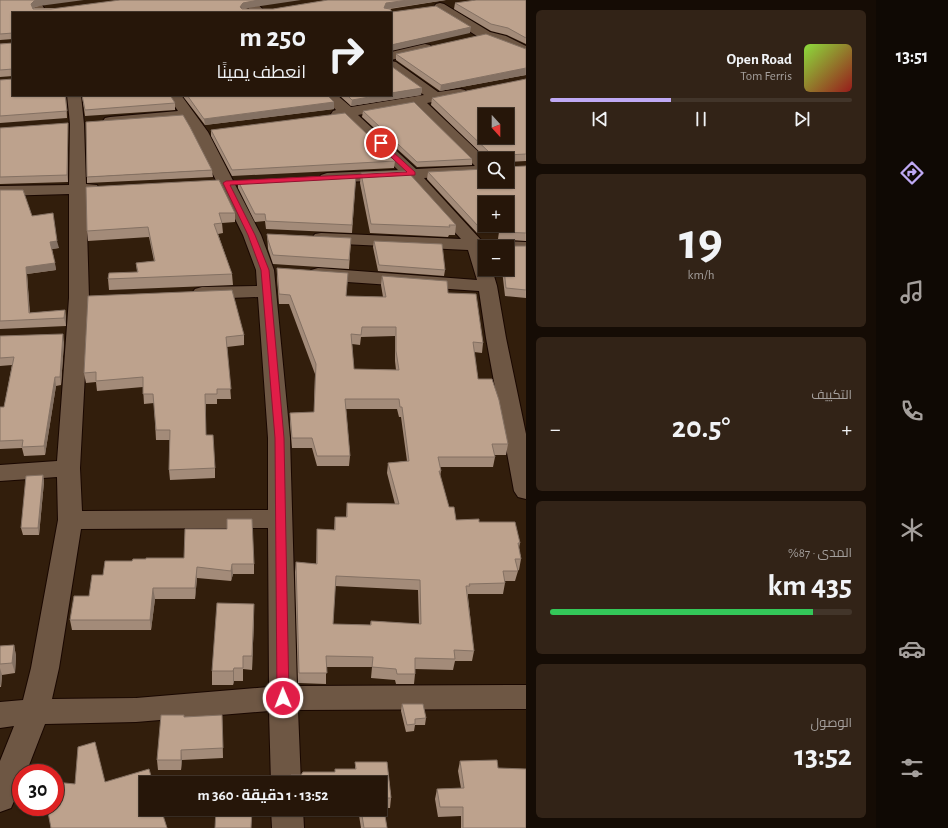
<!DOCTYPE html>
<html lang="ar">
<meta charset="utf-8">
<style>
:root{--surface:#261609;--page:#322317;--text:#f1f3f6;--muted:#a49f9c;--line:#42352a;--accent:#bfa9f4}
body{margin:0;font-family:"Alegreya Sans",Cairo,sans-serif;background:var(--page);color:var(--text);direction:rtl;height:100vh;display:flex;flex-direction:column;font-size:15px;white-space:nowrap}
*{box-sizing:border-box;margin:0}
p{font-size:13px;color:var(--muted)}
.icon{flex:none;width:22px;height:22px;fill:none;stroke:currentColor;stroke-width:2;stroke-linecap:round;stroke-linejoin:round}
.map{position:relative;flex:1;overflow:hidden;direction:ltr}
.panel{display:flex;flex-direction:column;gap:10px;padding:10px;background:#150c05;width:350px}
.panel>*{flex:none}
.guide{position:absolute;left:12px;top:12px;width:380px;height:84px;border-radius:0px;box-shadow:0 1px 3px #0004,0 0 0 1px var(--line);direction:rtl;background:#261609;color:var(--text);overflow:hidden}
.needle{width:26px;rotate:159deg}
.tools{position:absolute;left:478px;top:108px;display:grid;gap:8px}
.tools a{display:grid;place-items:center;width:36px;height:36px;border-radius:0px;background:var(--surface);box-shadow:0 1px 3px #0004,0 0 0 1px var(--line);font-size:20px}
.speed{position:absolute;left:12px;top:764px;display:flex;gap:8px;font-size:20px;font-weight:700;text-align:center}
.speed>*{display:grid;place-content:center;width:52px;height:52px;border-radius:50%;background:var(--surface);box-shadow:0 1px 3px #0004,0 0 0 1px var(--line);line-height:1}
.speed .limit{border:6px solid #d22;background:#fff;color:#111}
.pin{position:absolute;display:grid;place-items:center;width:34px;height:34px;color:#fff;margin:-17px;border:2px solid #fff;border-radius:50%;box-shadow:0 1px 4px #0007}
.me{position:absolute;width:44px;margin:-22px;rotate:359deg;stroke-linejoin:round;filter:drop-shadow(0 0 3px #0008)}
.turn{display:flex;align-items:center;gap:14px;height:84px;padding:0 20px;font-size:18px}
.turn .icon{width:52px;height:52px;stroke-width:2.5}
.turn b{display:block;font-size:28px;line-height:34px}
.big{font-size:30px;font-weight:700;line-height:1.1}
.panel .tile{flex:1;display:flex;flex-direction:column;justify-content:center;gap:6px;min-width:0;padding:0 14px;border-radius:6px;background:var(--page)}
.panel .dial{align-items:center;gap:0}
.dial b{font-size:52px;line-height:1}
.song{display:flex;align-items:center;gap:12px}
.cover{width:48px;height:48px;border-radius:6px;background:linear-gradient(135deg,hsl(90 70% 55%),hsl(0 70% 35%))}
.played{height:4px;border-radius:2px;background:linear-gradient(90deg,var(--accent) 40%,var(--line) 40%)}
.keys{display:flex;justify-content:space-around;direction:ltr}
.heat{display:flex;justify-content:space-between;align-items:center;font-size:22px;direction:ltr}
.charge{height:6px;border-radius:3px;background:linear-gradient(90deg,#34c759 87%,var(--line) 0)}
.trip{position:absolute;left:139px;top:776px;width:248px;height:40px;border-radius:0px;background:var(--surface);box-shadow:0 1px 3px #0004,0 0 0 1px var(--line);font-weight:700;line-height:40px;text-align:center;direction:rtl}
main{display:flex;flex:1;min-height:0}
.menu{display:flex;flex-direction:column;width:72px;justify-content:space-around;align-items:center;background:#0f0904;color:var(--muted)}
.menu .icon{width:28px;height:28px}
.menu .on{color:var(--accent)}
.menu b{font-size:18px;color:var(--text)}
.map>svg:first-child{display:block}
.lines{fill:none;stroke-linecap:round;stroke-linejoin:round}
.minor-casing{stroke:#190700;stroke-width:2}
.minor{fill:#6e5744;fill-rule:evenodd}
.wall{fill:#a38b79;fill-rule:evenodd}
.shaded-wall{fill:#847163}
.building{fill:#bda28d;stroke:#847163;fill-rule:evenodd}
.route{fill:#e11d48;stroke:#92132f}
</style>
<main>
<nav class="menu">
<b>13:51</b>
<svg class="icon on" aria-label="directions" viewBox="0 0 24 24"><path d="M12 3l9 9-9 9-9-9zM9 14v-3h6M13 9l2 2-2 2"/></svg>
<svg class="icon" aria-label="music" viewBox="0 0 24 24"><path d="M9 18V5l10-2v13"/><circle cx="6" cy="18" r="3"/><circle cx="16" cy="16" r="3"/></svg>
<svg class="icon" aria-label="phone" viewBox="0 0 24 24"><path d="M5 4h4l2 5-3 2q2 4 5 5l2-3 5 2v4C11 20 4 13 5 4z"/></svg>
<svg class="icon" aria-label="climate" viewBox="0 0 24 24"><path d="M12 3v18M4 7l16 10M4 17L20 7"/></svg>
<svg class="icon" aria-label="car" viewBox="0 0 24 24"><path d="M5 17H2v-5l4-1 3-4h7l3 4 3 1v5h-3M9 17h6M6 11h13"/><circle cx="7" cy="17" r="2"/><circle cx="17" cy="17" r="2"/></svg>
<svg class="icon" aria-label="filters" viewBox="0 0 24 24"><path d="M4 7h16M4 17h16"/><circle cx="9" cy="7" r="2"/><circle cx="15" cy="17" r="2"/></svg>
</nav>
<section class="panel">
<div class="tile">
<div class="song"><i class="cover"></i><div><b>Open Road</b><p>Tom Ferris</p></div></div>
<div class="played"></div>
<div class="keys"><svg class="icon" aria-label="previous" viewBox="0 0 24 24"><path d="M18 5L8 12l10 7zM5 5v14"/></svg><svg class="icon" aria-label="pause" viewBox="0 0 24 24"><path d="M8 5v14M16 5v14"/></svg><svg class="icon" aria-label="next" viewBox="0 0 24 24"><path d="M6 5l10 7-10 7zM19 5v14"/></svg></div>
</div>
<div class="tile dial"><b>19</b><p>km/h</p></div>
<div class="tile"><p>التكييف</p>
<div class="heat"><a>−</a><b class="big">20.5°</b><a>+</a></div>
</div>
<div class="tile"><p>المدى · 87%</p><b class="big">435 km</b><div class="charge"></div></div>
<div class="tile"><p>الوصول</p><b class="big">13:52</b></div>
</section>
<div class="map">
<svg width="526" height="828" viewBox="0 0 526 828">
<rect width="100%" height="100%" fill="#321e0c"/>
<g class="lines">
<g class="minor-casing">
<path id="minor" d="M27,0h12l8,13h-12z
M241,0h13l12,13h-13z
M440,3l4,1 46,28 16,4 20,10v9l-30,-13 -16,-4 -44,-28 -2,-3 2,-3z
M425,44l5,1 2,3 -2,3 -39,9v-8z
M391,61l5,1 42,30 22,-3 5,1 2,3 -2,3 -38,7 59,56 -1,16 -61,3 57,62 45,2v10h-19v-5h-22v22h7l5,17 9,52 20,96v65l-8,-2 -4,-6 -28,-153 -7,-47 -161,-11 -7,-2 -2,-4 2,-4 7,-2 159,12 -9,-30 -147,-7 -6,-1 -3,-4 3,-4 6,-1 140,6 -54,-60 -80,4 -6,-2 -2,-3 2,-3 6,-2 71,-3 -54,-53h-11l-2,-3 2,-3 3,-1 -14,-15h15l14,12 73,-12 -33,-24zM413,105l62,61 -59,3 -58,-54z
M67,95h14l3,29 2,60 11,1 2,4 -2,4 -11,1 3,104 -9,170 2,43 186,-1v-72l-10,-141 -56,2 -7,-2 -3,-4 3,-4 7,-2 55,-1 -1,-16 -13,-35 -51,-103 -8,-12 -74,5 -5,-1 -2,-3 2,-3 5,-1 68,-6 -11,-16h14l27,37 53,103 13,35 16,168 7,248 229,-1v24l-228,1 3,73h-30l-2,-72 -133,11 -91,2 -19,49h-5v12l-10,23 -11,4v-51l14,-35 -14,2v-26l23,-2 8,-32 27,-148 -1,-43 -57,4v-16l57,-4 12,-163v-104l-69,2v-10l69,-1 1,-61zM268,528l1,159 -133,11 -84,1 7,-31 22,-139z
M271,809h32l1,19h-32z"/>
</g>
<use href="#minor" class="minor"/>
</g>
<path class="wall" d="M0,0l39,6 -4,1 -2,1h215l-3,1h28l55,-9h118l-56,9 2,3 78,21 -457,6 -13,1z
M526,0v44l-19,-9 -16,-4 -37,-22 1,-6z
M13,43v33l-13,1v-33z
M526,49v26l-86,16 -44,-31v-6z
M526,79v82l-19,1v5l19,-1v75l-28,-2 1,-7 -22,1 -50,-54 1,-7 57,9 22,-22h-20l-56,-54 1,-7zM507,203v22h-22z
M0,80l66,15 1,23 -67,5z
M422,88l-1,7 -70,11 -12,-11h52z
M82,95l93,8v7l-90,6z
M182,95h145l7,14 -129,16z
M363,111l109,48v6l-55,2 -55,-50z
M0,128l68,2v52l-68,2z
M211,130l184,31 -1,7 -162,8 -21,-40z
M212,170l1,7 -126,6v-6z
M361,173l95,52 -1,10h-6l-1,2 -78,-4 -10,-50z
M356,175l-4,58 -86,-4 -1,-8 -10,1 -17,-34v-7z
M86,187l149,26v9l-13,1 1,10 -5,1 14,40 1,11 -124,5 -1,-11 29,-7 -1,-9 18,-2 -5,-24 -61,4 -1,-10z
M0,190l32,26 27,32 -7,1 4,21 -29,4 3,39 35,-3 1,8v8l-66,3z
M267,234l84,4 -2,31 -76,-5 -5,-15z
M374,241l71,29 -1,6 -66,-5 -5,-24z
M498,241l10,5h18v52l-21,-2 -3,-26h-7v-1h12v-22h-10z
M277,268l69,28 37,1 -2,-12 1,-9 66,17 35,50 -1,10 -8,-1 4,27 30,65 -2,11h-11v2l-2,10h-53l1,4 -1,5 9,31 7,13 23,2 41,21 -1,5 2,11 -2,11h-2l1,1 -3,10h-10v2l-2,11h-35v3l6,54 -2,10h-17l-2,9 -38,-1v5l-1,10h-18l-1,-4 -24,-2 1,-11h-46v17l-28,-1 -3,-111 1,-10 20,2 1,-35 17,1 1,-13h11l1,-14 48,1 -8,-31 1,-10 19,-2 -6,-44h-2l-2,-8h-51l4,47 -1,10h-32l-5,-18h-20l-2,-25v-10l24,-1 1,-38 -26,-70h-10l-2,-26zM395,336v25l1,9 -42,-1 -2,-25 8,1 1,-8zM335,586l83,4 1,34 -48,-3 -1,4 -37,-1z
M88,296l156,39v10l-17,2 4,52h-14v5h-11v31l9,33v10l-45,2 -1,-10 1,-30h-14l-2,-37 -10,1 -1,-17 -46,4 -1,-9 -10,1 -2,-10z
M0,336l64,6 -3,43 -5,1 -11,69 -21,1 -2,-8 -22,1v-42h4l8,-42 -12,1z
M43,475l1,7 -5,53h-16l-2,-7z
M146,559l108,5v10h-21l-2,7 -34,-3 -2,21h-40l-4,31h-79l-2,-10 19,-24 14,-21 29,-14z
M254,617l-2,53 -9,-1v12h-9l-1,4h-21v-14z
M14,645l2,11 -1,17 -13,2 -1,12h-1v-41z
M402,704l24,14 -1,7h-10l-1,6 -8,1 -5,-21z
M222,715l1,43 -41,2 -1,10h-23l-1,-10 27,-43z
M460,761l38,7 28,60h-65v-12l-23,1 -3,-18 2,-10 24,-1 -3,-17z
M355,762h32l4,36 -1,10h-6l3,20h-26l-3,-19h22v-26h-90l1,-8h10l2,-3h32v-3h20z"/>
<path class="shaded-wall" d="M36,0h48l-45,6 -4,1 -3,3 -1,-6 3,-3z
M259,0h42l-53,8 -5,1 -3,-2 3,-4 5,-1z
M408,0h38l-60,9 -2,-1 2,-5z
M471,27l-1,6 -79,18v-6z
M526,68v7l-86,16 1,-6z
M422,88l-1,7 -70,11 1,-6 29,-5h10v-2z
M334,102v7l-129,16 -1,-6z
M68,123v59l-1,-7z
M57,241l2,7 -8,1 -1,-7z
M55,263l1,7 -29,4 3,47 -1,-8 -3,-46z
M65,310l1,8v8l-2,-8z
M63,334l1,8 -3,43 -1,-8z
M55,377l1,9 -11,69 -1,-9z
M43,475l1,7 -5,53 -1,-7z
M232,564l1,10 -2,7v-10z
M197,567v11l-2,21v-11z
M153,588l2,11 -4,31 -1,-10z
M254,604v13l-2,53v-14z
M14,645l2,11 -1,17 -3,-10z
M0,668l2,7 -1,12 -1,-3z
M234,668v13l-1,4v-14z
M181,750l1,10 -1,10z"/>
<path class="building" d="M0,0h36l-2,1 -3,3 2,5h18l69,-9h139l-11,2 -5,1 -3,4 2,2h31l55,-9h80l-22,3 -2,5 6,1 2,3 44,-6 35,21 -80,18v-32h-378v20l-13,1z
M476,0h50v38l-18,-10 -17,-4 -36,-21z
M486,34l40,15v19l-85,17 -45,-31z
M13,43v26l-13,1v-26z
M391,66l31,22 -31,5z
M13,79v16h52l2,16 -67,5v-36z
M526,79v75l-19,1v12l19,-1v67l-27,-1 1,-7h7v-22h-22v22h4l-11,1 -50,-54 57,-3v12h22v-22h-19l1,-7 -57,-54zM485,115h22v22h-22z
M82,95h88l5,8 -90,7z
M187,95h140l7,7 -130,17z
M347,95h34l-29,5z
M414,102l58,57 -55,3 -54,-51z
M345,113l50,48 -163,9 -21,-40z
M183,115l7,12 22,43 -125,7 -1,-55z
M68,123l-1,52 -67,2v-49z
M407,171l49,54h-7l1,2 -79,-3 -10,-51z
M356,175l-4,50 -86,-4 -1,-7h-10l-17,-33z
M219,180l16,33h-16l3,10 -8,1 18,50 -124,5 1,-6 29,-1 -2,-9 19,-2 -7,-34 -61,4 -1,-44z
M0,190h23l9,26 21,-3 4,28 -7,1 5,21 -29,4 3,46 36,-3 -1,8 -64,3z
M267,234l84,4 -2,22 -76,-5 -5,-15z
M374,241l68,3 3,26 -66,-5z
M498,241h9l1,5h18v44l-20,-2 -2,-19h3v-22h-9z
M277,268l71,5 -2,23 40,1 -4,-21 65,5 1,12 28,1 7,49 -10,-1 5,37h14l7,21 9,44h-16l3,13h-57l3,14h-2l10,36h5l2,13 23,-1v3h36l5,21h-2l3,16h-6l3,12h-15l2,12 -36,1 1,2h-4l8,65 -20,-1 1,9 -40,-1v16h-18l-1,-5 -24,-2 1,-10 -47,-1 1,17h-28l-3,-111 21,2v-35l18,1v-13h12v-14l52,1 -11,-41 21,-2 -7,-54h-2l-1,-8h-54l5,57h-33l-5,-18h-20l-2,-25 24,-1 2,-48 -26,-69 -11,-1zM362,327h34v24l3,19 -45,-1 -3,-35 10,1zM336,576l84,4 1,44 -50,-3v4l-38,-1z
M232,290l12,45 -18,2 5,52h-14v5h-12l1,41h7l2,33 -46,2 1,-40h-14l-3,-36h-10v-17l-47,4v-9l-12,1 4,-77z
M63,334l-3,43h-5l-11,69 -22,1 1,-7 -23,1v-34h4l10,-50 -14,1v-22z
M43,475l-5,53h-17l5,-52z
M227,519h25l2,45h-22l-1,7 -34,-4 -2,21h-42l-3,32h-80l4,-24h15l3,-21h11l2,-14h27l1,-2h13v-1h38l1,-29h42z
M217,603l37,1 -2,52h-9v12h-9l-1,3h-21z
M14,645l-2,18 -12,1v-18z
M402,704h21l3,14 -11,1v5l-8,1z
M161,715h23v2l38,-2 1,33 -42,2v10h-24z
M95,742l10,40 44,-13 4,14h-7v26h15l6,19h-116l-4,-21h8v-25l20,2 3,-37z
M497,760l1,8 28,1v59h-63v-21h-23l-3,-18 27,-1 -4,-27z
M355,762h32l4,36h-9l5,30h-23l-3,-19h19v-26h-89v-8h10l2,-3h32v-3h21z
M216,809h36l-1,19h-36z"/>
<path class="route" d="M381,141l34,31v3l-185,10 25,50 14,35 15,168 5,260 -2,4 -4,2 -4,-2 -2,-4 -2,-260 -14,-168 -13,-35 -25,-52 3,-2 181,-9 -29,-27v-2z"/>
</svg>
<div class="tools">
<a><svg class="needle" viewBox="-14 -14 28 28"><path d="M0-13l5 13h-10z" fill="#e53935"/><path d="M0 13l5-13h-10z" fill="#a49f9c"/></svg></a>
<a><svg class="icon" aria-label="search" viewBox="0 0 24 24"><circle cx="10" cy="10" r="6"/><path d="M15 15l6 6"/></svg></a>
<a>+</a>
<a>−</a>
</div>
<div class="speed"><div class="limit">30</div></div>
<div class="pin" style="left:381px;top:143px;background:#d93025"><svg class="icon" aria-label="arrive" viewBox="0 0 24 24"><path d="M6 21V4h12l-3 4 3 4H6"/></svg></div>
<svg class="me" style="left:283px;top:698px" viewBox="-20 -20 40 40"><circle r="17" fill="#e11d48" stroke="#fff" stroke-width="3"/><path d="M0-11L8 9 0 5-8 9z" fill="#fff"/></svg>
<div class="trip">13:52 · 1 دقيقة · 360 m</div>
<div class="guide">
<div class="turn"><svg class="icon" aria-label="right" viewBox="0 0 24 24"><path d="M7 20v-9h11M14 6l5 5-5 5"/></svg><div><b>250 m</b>انعطف يمينًا</div></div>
</div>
</div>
</main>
